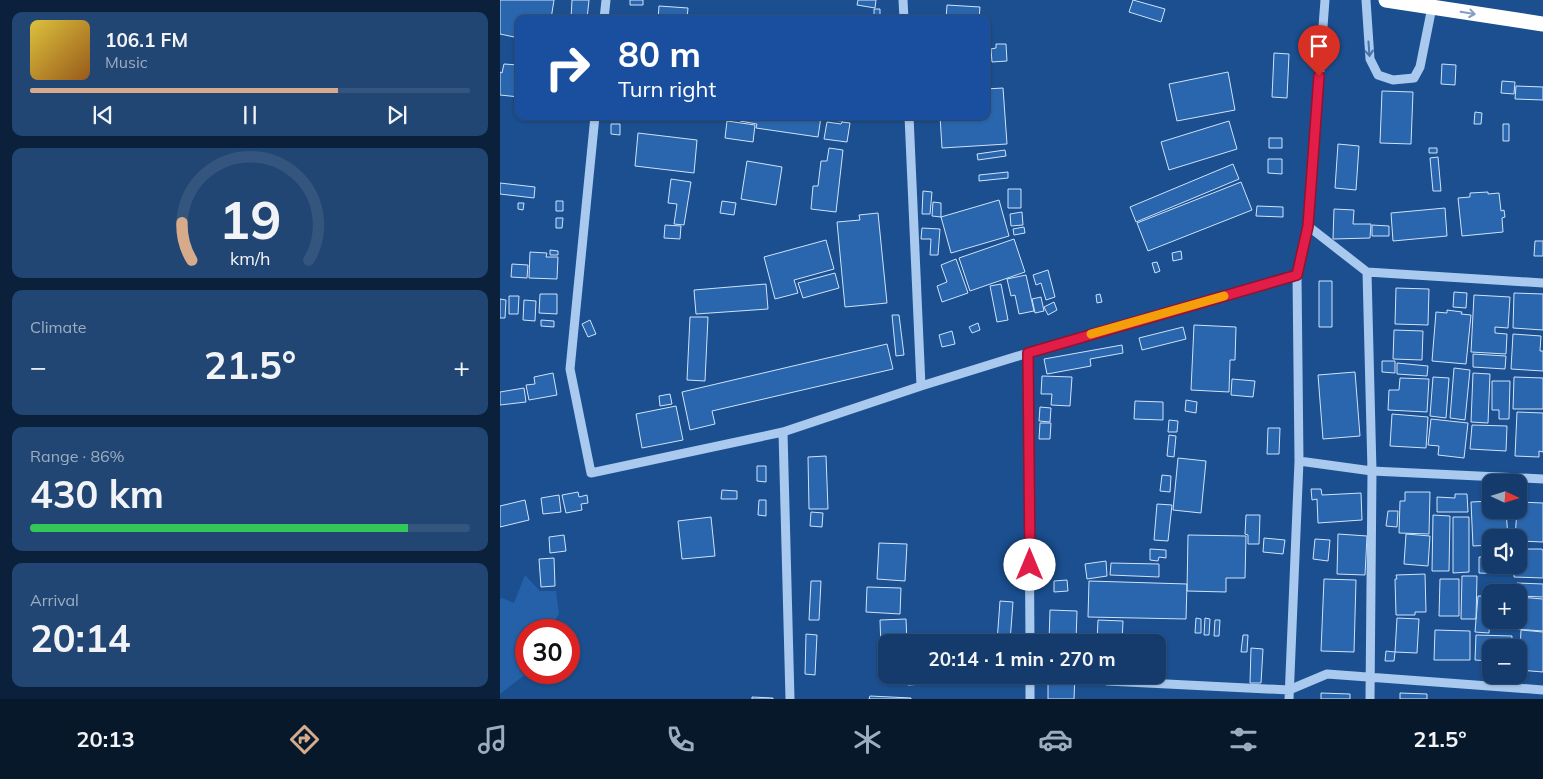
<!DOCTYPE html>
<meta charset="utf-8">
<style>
:root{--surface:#143b6b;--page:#214673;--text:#f1f3f6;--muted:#9dadc1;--line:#33557e;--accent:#d6ab8b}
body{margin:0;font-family:Mulish,sans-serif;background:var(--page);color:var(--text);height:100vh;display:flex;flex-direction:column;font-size:19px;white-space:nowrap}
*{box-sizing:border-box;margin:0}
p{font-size:16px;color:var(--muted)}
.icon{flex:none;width:28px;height:28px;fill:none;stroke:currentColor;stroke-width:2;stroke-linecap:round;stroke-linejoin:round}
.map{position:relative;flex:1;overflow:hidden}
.details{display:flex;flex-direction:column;gap:12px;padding:12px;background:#0b203b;width:500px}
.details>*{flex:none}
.hud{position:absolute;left:15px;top:15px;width:475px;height:105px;border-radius:10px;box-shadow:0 1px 4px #0004,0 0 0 1px var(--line);background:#1a4fa0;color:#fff;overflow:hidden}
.needle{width:32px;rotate:94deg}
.controls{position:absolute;left:982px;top:474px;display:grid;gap:10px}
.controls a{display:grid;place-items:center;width:45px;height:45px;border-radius:10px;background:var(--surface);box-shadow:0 1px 4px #0004,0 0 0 1px var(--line);font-size:25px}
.speed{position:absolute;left:15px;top:619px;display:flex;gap:10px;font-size:25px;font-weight:700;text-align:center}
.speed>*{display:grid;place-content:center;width:65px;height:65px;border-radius:50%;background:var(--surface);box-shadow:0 1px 4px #0004,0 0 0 1px var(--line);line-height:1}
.speed .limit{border:8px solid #d22;background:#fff;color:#111}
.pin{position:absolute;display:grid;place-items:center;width:42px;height:42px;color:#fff;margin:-51px -21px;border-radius:50% 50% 50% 0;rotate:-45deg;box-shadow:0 0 5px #0007}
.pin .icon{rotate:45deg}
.me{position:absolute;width:55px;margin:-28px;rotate:0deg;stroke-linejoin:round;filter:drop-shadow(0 0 4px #0008)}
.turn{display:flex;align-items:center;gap:18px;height:105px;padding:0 20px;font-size:22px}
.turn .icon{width:65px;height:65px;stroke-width:2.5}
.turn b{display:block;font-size:35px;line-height:42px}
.big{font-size:38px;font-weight:700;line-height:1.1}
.details .card{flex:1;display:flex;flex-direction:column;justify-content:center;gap:8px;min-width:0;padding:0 18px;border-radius:10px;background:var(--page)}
.details .dial{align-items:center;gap:0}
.dial svg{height:130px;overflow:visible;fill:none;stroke:var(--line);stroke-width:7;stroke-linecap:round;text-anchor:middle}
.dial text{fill:var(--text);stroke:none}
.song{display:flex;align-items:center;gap:15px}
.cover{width:60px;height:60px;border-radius:8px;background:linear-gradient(135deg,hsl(50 70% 55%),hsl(30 70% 35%))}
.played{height:5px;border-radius:2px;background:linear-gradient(90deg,var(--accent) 70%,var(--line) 70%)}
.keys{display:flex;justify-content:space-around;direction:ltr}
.heat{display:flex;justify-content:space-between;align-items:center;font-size:28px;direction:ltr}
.charge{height:8px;border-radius:4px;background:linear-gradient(90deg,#34c759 86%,var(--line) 0)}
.trip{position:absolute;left:378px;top:634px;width:288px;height:50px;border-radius:10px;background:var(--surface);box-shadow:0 1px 4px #0004,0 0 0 1px var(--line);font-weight:700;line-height:50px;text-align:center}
.dock{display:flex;height:80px;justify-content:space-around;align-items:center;background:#08182b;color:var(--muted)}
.dock .icon{width:35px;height:35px}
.dock .current{color:var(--accent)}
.dock b{font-size:22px;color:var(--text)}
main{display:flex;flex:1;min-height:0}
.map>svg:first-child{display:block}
.green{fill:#2461a8}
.building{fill:#2a66ad;stroke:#cfe3fa}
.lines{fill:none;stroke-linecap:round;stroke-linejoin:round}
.minor{stroke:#a9c9ee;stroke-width:9}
.highway{stroke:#fff;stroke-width:15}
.oneway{stroke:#829ec1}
.oneway2{stroke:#4674ac}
.route-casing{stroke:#92132f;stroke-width:12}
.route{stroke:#e11d48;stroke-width:9}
.slow{stroke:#f59e0b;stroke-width:9}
</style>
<main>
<section class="details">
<div class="card">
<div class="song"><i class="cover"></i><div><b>106.1 FM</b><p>Music</p></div></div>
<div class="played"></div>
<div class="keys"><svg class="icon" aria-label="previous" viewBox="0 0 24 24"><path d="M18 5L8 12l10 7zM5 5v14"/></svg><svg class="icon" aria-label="pause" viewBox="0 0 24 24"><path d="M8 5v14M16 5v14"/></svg><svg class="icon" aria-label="next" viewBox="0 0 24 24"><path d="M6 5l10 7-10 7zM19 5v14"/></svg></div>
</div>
<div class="card dial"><svg viewBox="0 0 100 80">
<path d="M14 69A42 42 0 1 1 86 69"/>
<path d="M14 69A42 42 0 0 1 8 46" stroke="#d6ab8b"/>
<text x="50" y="56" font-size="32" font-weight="700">19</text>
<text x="50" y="72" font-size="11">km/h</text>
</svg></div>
<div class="card"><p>Climate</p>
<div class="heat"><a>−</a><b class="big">21.5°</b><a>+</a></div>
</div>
<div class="card"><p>Range · 86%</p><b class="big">430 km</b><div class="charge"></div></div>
<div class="card"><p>Arrival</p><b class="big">20:14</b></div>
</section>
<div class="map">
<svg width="1043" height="699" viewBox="0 0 1043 699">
<rect width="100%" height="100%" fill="#1b4f8f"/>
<path class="green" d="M25,575l15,16h16l3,23 -10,16h-23l1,43 -27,21v-95l2,-1 12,5z"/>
<path class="building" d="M0,0h54l-3,19h-32v19l-19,-4z
M72,0h17l-2,19h-16z
M130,0h13v5h-13z
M358,0h18l-1,8 -18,-3z
M633,0l32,9 -4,13 -32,-10z
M447,5l33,2 -1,12h-33z
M159,6l29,2 -1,11h-29z
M374,9h6v10h-6z
M496,44h10l1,17 -15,1 -1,-13 5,-1z
M487,49l3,23h-4v-22z
M774,53l15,1 -2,44 -15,-1z
M18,62l1,35 -19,-2v-23l2,1 2,-9 14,1z
M942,64l14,1 -1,20 -14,-1z
M728,72l7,38 -58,11 -8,-37z
M1002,81l13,1 -1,12 -13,-1z
M1016,86l27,1v13l-28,-1z
M503,88l4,56 -65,4 -2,-32h46v-27z
M882,91l31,1 -2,52 -31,-1z
M975,112l7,1 -1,11h-7z
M241,116h78l2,1 -3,20 -62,-9 1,-4 -17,-3z
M328,116h16l-1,5 -16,-1z
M227,121l28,4 -2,17 -28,-4z
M729,121l8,28 -68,21 -8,-28z
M327,122l14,2 1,-2 8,1 -3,19 -23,-3z
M111,124h9v11l-9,-1z
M1003,124h6v17h-6z
M138,133l59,7 -3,33 -59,-7z
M769,138h13v10h-13z
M838,144l21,2 -3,44 -21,-2z
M329,148l14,2 -7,62 -25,-3 2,-23h5l3,-25h6z
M929,148h8v5h-8z
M505,150l1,6 -28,4 -1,-6z
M938,157l3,34h-8l-3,-33z
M768,159h14v15l-14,-1z
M247,161l35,6 -6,38 -35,-6z
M733,164l6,15 -103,43 -6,-15z
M508,172v6l-29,3v-6z
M171,179l20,3 -7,43 -10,-1 3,-20 -9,-1z
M741,182l11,28 -104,41 -11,-28z
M0,183l35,4 -1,11 -34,-4z
M508,189h13v19h-13z
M423,191l9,1 -2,22h-8z
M988,192v2l11,-1 2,18 3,-1 1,7 -3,1 1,14 -41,4 -4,-38 12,-1v-4z
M499,200l10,36 -58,17 -10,-36z
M56,201h7v10h-7z
M222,201l14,2 -2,12 -14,-2z
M433,202l8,1v14l-9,-1z
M18,203h6l-1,7 -5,-1z
M757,206l26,1v10l-27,-1z
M945,208l2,28 -54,5 -2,-28z
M834,209l20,1 -1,14h18l-1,14 -37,1z
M522,212l1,13 -12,1 -1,-12z
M378,213l9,90 -42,4 -8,-85 23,-2 -1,-5z
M56,218h7l-1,10h-6z
M165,225l16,1 -1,13 -16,-1z
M872,225l17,1v10h-17z
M524,227l1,6 -11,2 -1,-6z
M422,228l18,1 -2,26h-8l1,-16h-10z
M514,239l11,33 -55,19 -11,-33z
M326,240l8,29 -40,11 4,13 -23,6 -11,-42z
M1035,241h8v15h-9z
M50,250l8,1v4h-8z
M681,251l1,8 -9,2 -1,-8z
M30,252l17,1 -1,4h12l-1,22 -28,-1z
M456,259l12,34 -26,9 -5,-16 10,-4 -6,-17z
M657,262l3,9 -5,2 -3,-10z
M12,264l16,1 -1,13 -16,-1z
M548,270l7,27 -9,3 -5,-17 -5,2 -3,-10z
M335,273l4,15 -36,10 -5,-15z
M526,275l8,36 -15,3 -4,-19 -4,1 -4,-17z
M819,281h13v46h-13z
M266,284l2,25 -72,5 -2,-24z
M501,284l7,36 -11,2 -7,-36z
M896,288l33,1 -1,36 -33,-1z
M954,292l13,1 -1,15 -13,-1z
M1014,293l29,1v36l-30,-2z
M40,294h17v20l-18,-1z
M600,294l2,8 -5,1 -1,-8z
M974,295l36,2 -2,31 -13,-1v6l12,1 -1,20 -35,-2z
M9,296h10l-1,18h-9z
M541,297l3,14 -9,2 -3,-14z
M0,299l6,1 -1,18h-5z
M24,300l12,1 -1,20 -12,-1z
M554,302l3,8 -9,5 -4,-8z
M947,310l15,2 -1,2 10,1 -5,49 -34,-3 4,-49 11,1z
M392,315h7l5,40 -8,1z
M190,317h18l-3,64 -18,-1z
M41,320l13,1v6l-13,-1z
M90,320l6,14 -8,3 -6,-13z
M478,323l2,7 -8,3 -3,-6z
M694,325l42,2 -1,33h-5l-1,32 -38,-2z
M683,327l3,12 -44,11 -3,-12z
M894,330l29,1 -1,29 -29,-1z
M452,331l3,13 -13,3 -3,-12z
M1013,334l28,2 -1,15h3v20l-32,-2z
M387,344l6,25 -181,42 3,13 -25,6 -8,-38z
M622,345l1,8 -33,6 1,7 -44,8 -3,-15z
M973,354l33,2 -1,13 -32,-2z
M882,361h13v12l-13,-1z
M897,363l31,3 -1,10 -30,-2z
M954,368l16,2 -5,50 -15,-2z
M855,372l5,64 -37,3 -5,-64z
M53,373l4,22 -28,5 -3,-15 9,-1 -1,-7z
M973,373l17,1 -2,49 -17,-1z
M542,376l30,1 -2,29 -19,-1 1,-11h-11z
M933,377l16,1 -3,40 -16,-2z
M1014,377l29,1v31h-30z
M900,378l29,1 -2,33 -39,-2 1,-20h10z
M732,379l23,2 -2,16 -22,-2z
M992,381h18l-1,38h-10v-9h-7z
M24,388l2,14 -26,3v-13z
M170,394l2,10 -12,2 -1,-10z
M686,400l11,2 -1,11 -11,-2z
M635,401l28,1v18l-29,-1z
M176,406l7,34 -41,8 -6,-34z
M540,407l11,1 -1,14 -11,-1z
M1017,412l26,1v39l-4,-1v6l-24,-1z
M892,414l36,3 -2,31 -36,-2z
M931,419l37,4 -4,35 -26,-3 1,-9 -11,-1z
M669,420l9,1 -1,11h-9z
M540,423h11l-1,16h-11z
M972,425l35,1 -1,25 -36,-2z
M768,428h12l-1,26h-12z
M669,435l7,1 -2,21 -7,-1z
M326,456l2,53h-19l-1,-52z
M678,458l28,3 -5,52 -28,-3z
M257,466h9v16l-9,-1z
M662,475l9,1 -1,16 -10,-1z
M811,489h10l1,6 39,-2 1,27 -44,3 -1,-24 -5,1z
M222,490l15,1v8h-16z
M78,492l1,5 8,-2 1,8 -7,1 1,6 -16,3 -4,-18z
M905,492h25l-1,42 -30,-1 1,-32h5z
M955,494h12l1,18h-31v-15l18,1z
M59,495l2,17 -18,2 -2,-16z
M25,500l4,20 -29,7v-21z
M259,500h7v16l-8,-1z
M991,501v9h15l2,28h-17v7l-18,1 -2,-44z
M1019,502l24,1v39l-24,-1v-3h-4l2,-28h2z
M657,504l15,1 -4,36 -14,-1z
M888,511h10l-1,16 -11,-1z
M311,512l12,1 -1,14 -12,-1z
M746,515h14l-1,29h-11v-9l-3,-1z
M933,515l17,1 -1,55h-17z
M211,517l4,39 -33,3 -4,-38z
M953,517h16v55l-16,1z
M838,534l29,2 -2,39 -28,-1z
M906,534l24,2 -2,30 -24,-2z
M64,535l2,16 -16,2 -1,-16z
M688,535l58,1 -1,42h-19v14l-39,-1z
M764,538l21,2 -2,14 -20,-2z
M815,539l15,1 -2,21 -15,-2z
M379,543l28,1 -2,37 -28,-2z
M650,549l16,1v8l-7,-1 -1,4 -8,-1z
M1023,549h19l1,2v27l-29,-1v-12h5v-15h5z
M979,557h12v8h18v9l-30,-1z
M54,558l1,28 -14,1 -2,-28z
M606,561l1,15 -20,3 -2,-15z
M611,563l48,1v13l-49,-2z
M925,574l1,38h-11v3h-19l-1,-36h2l-1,-4z
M962,576h15l-1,43h-15z
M824,579l32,1 -2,72 -33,-1z
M940,579h19v37h-20z
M567,580l1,11 -14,1v-11z
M311,581h10l-2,39h-10z
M589,581l98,3 -1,35 -98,-2z
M1017,583l26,1v13l-24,-1v-4h-2z
M367,587l34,1 -1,26 -34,-2z
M978,596h13l-2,37 -14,-1z
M1019,597l24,2v32l-29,-2v-9h5z
M500,601l13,1 -3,40h-13z
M550,610l27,1 -1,31h-27z
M696,618l5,1v14h-6z
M705,618l5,1 -1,16h-5z
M897,618l22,1 -2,34 -22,-1z
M406,619l1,23h-21v6h-5l-1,-28z
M598,620l25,1 -1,21h-25z
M715,620h5l-1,16h-5z
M935,630l35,1v29h-36z
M1021,630l22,2v40l-24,-2z
M306,634l11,1 -2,40 -10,-1z
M743,635h5l-1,17h-6z
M976,635l36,1 -1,12h-20v13l-16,-1z
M751,648l12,1 -2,34h-11z
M886,651l9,1 -1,9h-9z
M408,675h16v9l-16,1z
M548,675h27l-1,24h-26z
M821,693l29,1v5h-29z
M900,693l27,1v5h-27z
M370,696l41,2v1h-42z
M252,697l21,1v1h-21z"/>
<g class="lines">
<path class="minor" d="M403,0l1,19
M866,0l4,59 8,16 15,5 21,-2 6,-11 12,-60
M104,19l2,-19
M95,116l-25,253 21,104 192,-41 138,-46 107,-33 269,-78
M409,116l12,270
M808,226l59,46 176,11
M867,272l5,199 -2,228
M528,353l2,289
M283,432l7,267
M799,461l73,10 171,8
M530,675v24
M607,681l182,9 38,-16 216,16
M789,699l10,-238 -2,-186 11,-49 17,-226"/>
<path class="highway" d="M886,0l157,24"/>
</g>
<defs><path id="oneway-shaft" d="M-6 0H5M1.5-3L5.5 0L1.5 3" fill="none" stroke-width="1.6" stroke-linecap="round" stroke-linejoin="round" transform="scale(1.25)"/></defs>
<use class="oneway" href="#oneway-shaft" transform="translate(968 13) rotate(9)"/>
<use class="oneway2" href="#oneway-shaft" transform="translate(869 49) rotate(86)"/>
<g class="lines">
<g class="route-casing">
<path id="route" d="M530,565l-2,-212 269,-78 11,-49 11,-150"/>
</g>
<use href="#route" class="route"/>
<path class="slow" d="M591,334l133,-38"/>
</g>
</svg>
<div class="controls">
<a><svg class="needle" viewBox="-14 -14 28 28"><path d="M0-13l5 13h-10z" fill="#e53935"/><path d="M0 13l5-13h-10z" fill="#9dadc1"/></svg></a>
<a><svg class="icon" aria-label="sound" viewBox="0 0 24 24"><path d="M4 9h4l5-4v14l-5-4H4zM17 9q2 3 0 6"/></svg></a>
<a>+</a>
<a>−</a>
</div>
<div class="speed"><div class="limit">30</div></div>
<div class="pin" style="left:819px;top:76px;background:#d93025"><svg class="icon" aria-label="arrive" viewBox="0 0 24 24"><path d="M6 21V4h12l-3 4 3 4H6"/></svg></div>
<svg class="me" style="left:530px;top:565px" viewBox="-20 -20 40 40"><circle r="19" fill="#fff"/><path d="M0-13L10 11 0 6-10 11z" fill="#e11d48"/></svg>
<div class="trip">20:14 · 1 min · 270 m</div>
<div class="hud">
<div class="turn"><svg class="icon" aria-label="right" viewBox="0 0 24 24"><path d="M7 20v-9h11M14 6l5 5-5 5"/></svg><div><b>80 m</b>Turn right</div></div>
</div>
</div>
</main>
<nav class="dock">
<b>20:13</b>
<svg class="icon current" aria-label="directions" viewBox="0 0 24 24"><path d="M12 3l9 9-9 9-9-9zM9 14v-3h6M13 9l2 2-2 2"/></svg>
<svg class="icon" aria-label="music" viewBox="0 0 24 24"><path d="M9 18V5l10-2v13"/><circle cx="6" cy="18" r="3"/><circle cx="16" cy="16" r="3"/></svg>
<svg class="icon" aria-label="phone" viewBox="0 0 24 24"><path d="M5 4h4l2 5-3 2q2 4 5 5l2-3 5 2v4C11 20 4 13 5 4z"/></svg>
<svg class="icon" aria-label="climate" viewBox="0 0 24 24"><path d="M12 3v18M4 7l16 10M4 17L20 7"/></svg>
<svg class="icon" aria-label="car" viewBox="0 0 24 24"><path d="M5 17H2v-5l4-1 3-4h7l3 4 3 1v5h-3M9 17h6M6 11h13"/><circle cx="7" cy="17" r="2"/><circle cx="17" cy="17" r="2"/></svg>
<svg class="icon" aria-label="filters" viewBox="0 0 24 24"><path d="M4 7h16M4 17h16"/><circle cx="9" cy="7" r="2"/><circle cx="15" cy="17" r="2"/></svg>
<b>21.5°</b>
</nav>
